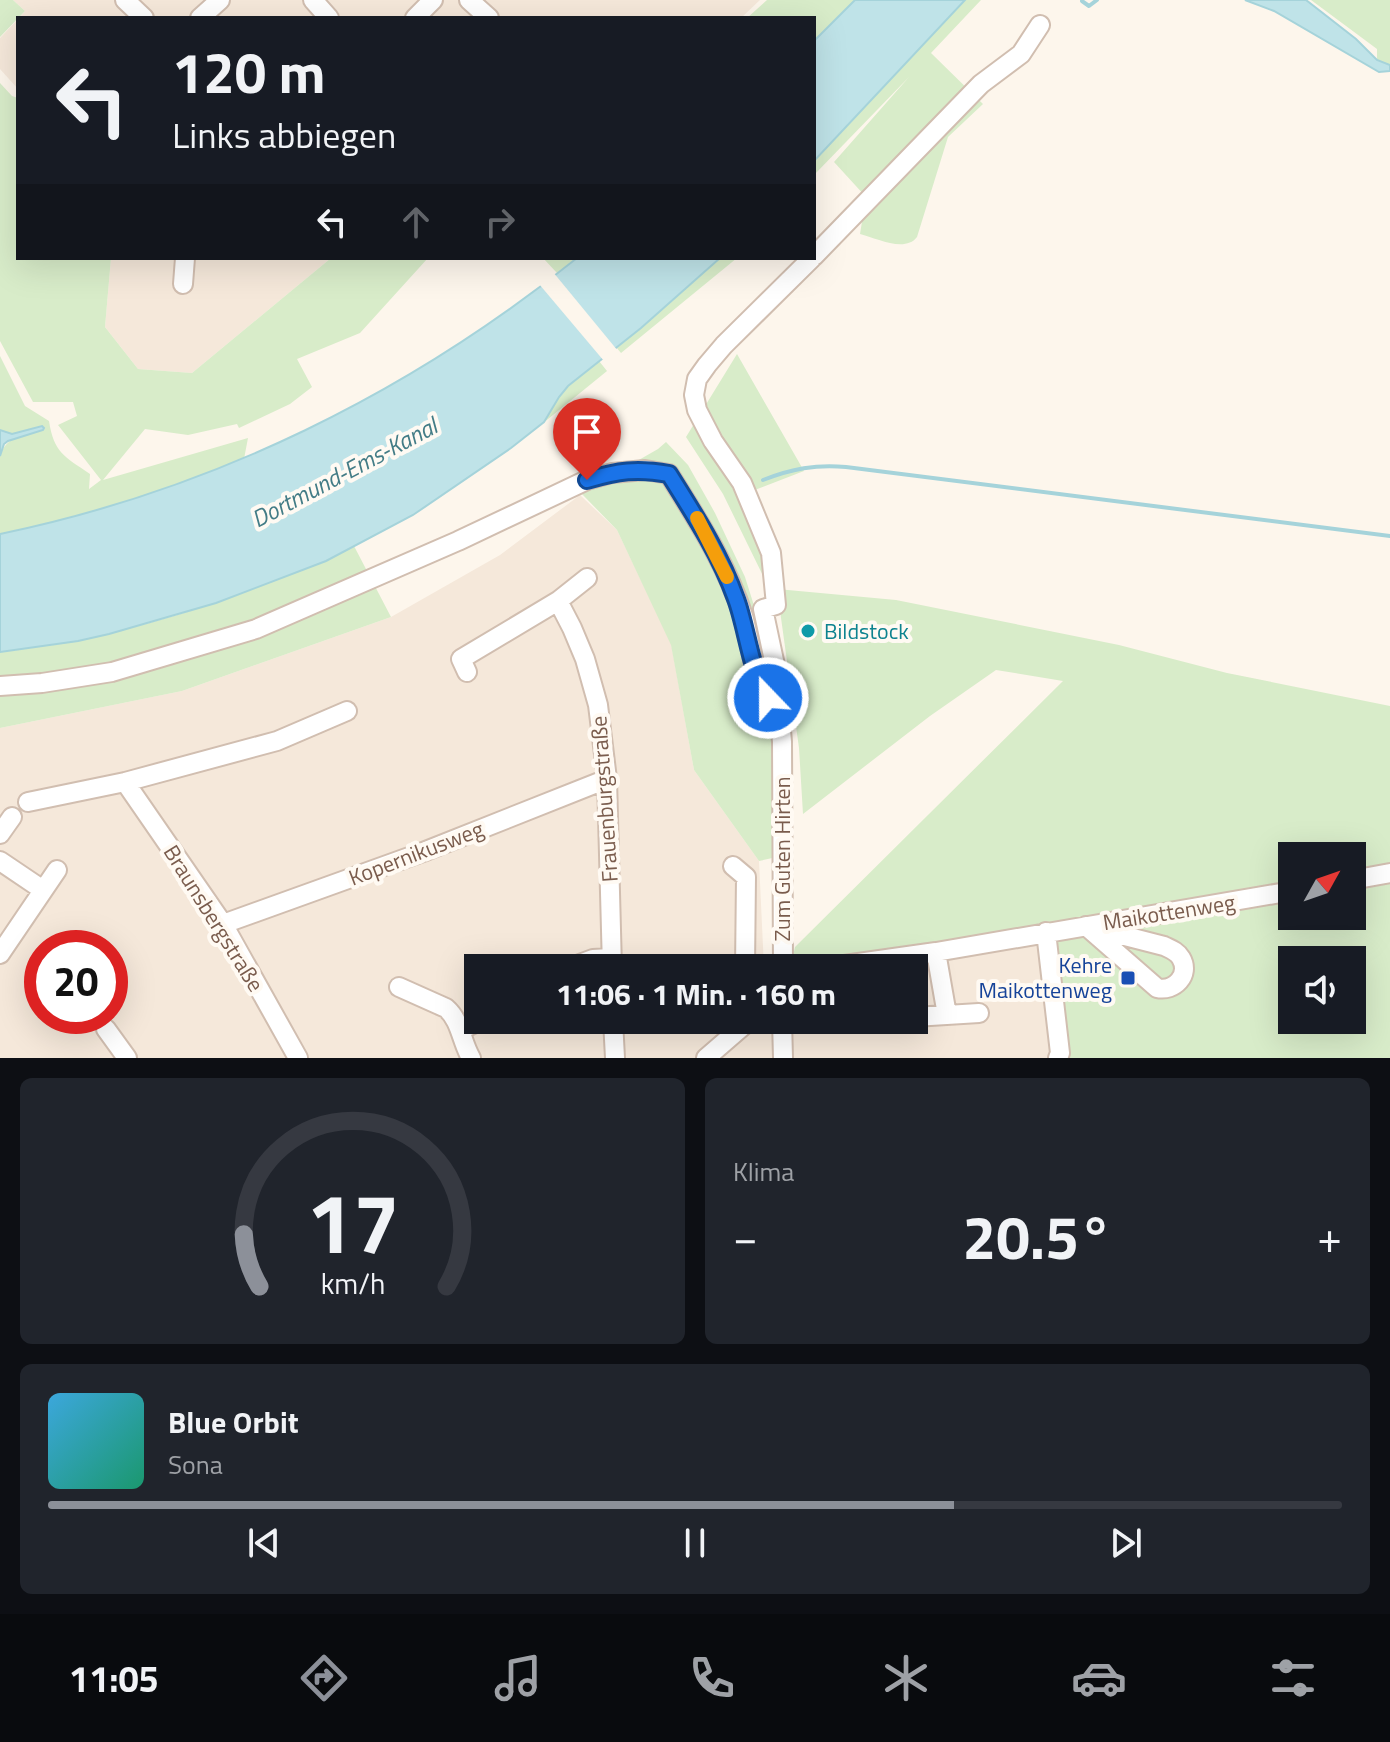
<!DOCTYPE html>
<html lang="de">
<meta charset="utf-8">
<style>
:root{--surface:#171b24;--page:#20242c;--text:#f1f3f6;--muted:#9ea1a6;--line:#363941;--accent:#8c9099}
body{margin:0;font-family:"Titillium Web",sans-serif;background:var(--page);color:var(--text);height:100vh;display:flex;flex-direction:column;font-size:30px;white-space:nowrap}
*{box-sizing:border-box;margin:0}
p{font-size:26px;color:var(--muted)}
.icon{flex:none;width:44px;height:44px;fill:none;stroke:currentColor;stroke-width:2;stroke-linecap:round;stroke-linejoin:round}
.map{position:relative;height:1058px;overflow:hidden}
.panel{display:flex;flex-direction:column;gap:20px;padding:20px;background:#0d0f14;flex:1}
.panel>*{flex:none}
.hud{position:absolute;left:16px;top:16px;width:800px;height:244px;border-radius:0px;box-shadow:0 8px 32px #0002;background:#171b24;color:var(--text);overflow:hidden}
.needle{width:52px;rotate:50deg}
.fabs{position:absolute;left:1278px;top:842px;display:grid;gap:16px}
.fabs a{display:grid;place-items:center;width:88px;height:88px;border-radius:0px;background:var(--surface);box-shadow:0 8px 32px #0002;font-size:40px}
.speed{position:absolute;left:24px;top:930px;display:flex;gap:16px;font-size:40px;font-weight:700;text-align:center}
.speed>*{display:grid;place-content:center;width:104px;height:104px;border-radius:50%;background:var(--surface);box-shadow:0 8px 32px #0002;line-height:1}
.speed .limit{border:12px solid #d22;background:#fff;color:#111}
.pin{position:absolute;display:grid;place-items:center;width:68px;height:68px;color:#fff;margin:-82px -34px;border-radius:50% 50% 50% 0;rotate:-45deg;box-shadow:0 0 8px #0007}
.pin .icon{rotate:45deg}
.me{position:absolute;width:88px;margin:-44px;rotate:338deg;stroke-linejoin:round;filter:drop-shadow(0 0 6px #0008)}
.turn{display:flex;align-items:center;gap:28px;height:168px;padding:0 24px;font-size:36px}
.turn .icon{width:104px;height:104px;stroke-width:2.5}
.turn b{display:block;font-size:56px;line-height:68px}
.lanes{display:flex;align-items:center;height:76px;padding:0 24px;background:#0003;justify-content:center;gap:40px;direction:ltr}
.lanes .off{opacity:.35}
.big{font-size:60px;font-weight:700;line-height:1.1}
.panel .card{flex:1;display:flex;flex-direction:column;justify-content:center;gap:12px;min-width:0;padding:0 28px;border-radius:12px;background:var(--page)}
.panel .dial{align-items:center;gap:0}
.dial svg{height:208px;overflow:visible;fill:none;stroke:var(--line);stroke-width:7;stroke-linecap:round;text-anchor:middle}
.dial text{fill:var(--text);stroke:none}
.song{display:flex;align-items:center;gap:24px}
.cover{width:96px;height:96px;border-radius:12px;background:linear-gradient(135deg,hsl(200 70% 55%),hsl(160 70% 35%))}
.played{height:8px;border-radius:4px;background:linear-gradient(90deg,var(--accent) 70%,var(--line) 70%)}
.keys{display:flex;justify-content:space-around;direction:ltr}
.heat{display:flex;justify-content:space-between;align-items:center;font-size:44px;direction:ltr}
.panel .tiles{flex:1;display:grid;gap:20px;grid-template-columns:1fr 1fr}
.card:last-child{grid-column:span 2}
.trip{position:absolute;left:464px;top:954px;width:464px;height:80px;border-radius:0px;background:var(--surface);box-shadow:0 8px 32px #0002;font-weight:700;line-height:80px;text-align:center}
.menu{display:flex;height:128px;justify-content:space-around;align-items:center;background:#090b0e;color:var(--muted)}
.menu .icon{width:56px;height:56px}
.menu .on{color:var(--accent)}
.menu b{font-size:36px;color:var(--text)}
.map>svg:first-child{display:block}
.residential{fill:#f5e8da;fill-rule:evenodd}
.green{fill:#d8ecc9;fill-rule:evenodd}
.water{fill:#bfe3e8;stroke:#a5d3da;stroke-width:2}
.pier{fill:#fdf6ec}
.lines{fill:none;stroke-linecap:round;stroke-linejoin:round}
.stream{stroke:#a5d3da;stroke-width:4}
.minor-casing{stroke:#d1beb0;stroke-width:22}
.minor{stroke:#fff;stroke-width:18}
.route-casing{stroke:#114b97;stroke-width:20}
.route{stroke:#1a73e8;stroke-width:14}
.slow{stroke:#f59e0b;stroke-width:14}
.culture-dot{fill:#0f9aa8;stroke:#fffaf3;stroke-width:3}
.transit-dot{fill:#1a4fb4;stroke:#fffaf3;stroke-width:3}
.labels{text-anchor:middle;dominant-baseline:central;stroke-width:8;stroke-linejoin:round;paint-order:stroke}
.culture-label{font-size:22px;fill:#0d838f;stroke:#fffaf3;text-anchor:start}
.street-label{font-size:22px;fill:#7a5c4d;stroke:#fffaf3}
.transit-label{font-size:22px;fill:#164399;stroke:#fffaf3;text-anchor:end}
.water-label{font-size:24px;font-style:italic;fill:#437c86;stroke:#fffaf3}
</style>
<div class="map">
<svg width="1390" height="1058" viewBox="0 0 1390 1058">
<rect width="100%" height="100%" fill="#fdf6ec"/>
<path class="residential" d="M13,0h747l-19,18h-722l6,-7z
M18,19v70l-18,-20v-31z
M111,258h220l-139,115 -54,-4 -33,-42z
M580,495l37,35 54,113 23,127 65,91 5,107h-286v52h436v-52h-46l415,-64 -199,154h-1084v-330l182,-37 209,-74 109,-62zM42,948h68v68h-68z"/>
<path class="green" d="M0,0h13l12,11 -25,26z
M767,0h88l-41,41v-23h-67z
M965,0h16l-50,53 52,51 -35,33 -31,100c-12,16 -41,1 -57,-3l6,-37 -32,-35 75,-85 -95,98v-14z
M1311,0h79v65l-13,-5v-11z
M0,83l12,13 6,2v160h93l-6,69 33,42 54,4 139,-115h97l-68,75 -63,26 15,28 -22,17 -51,24 -2,-4 -49,11 -43,-6 -42,51 145,-42 -4,21c-79,31 -160,58 -244,75v-78c7,-21 24,-21 43,-26l-1,-4 -30,8 -12,-4v-74l25,50 24,15c5,32 15,35 41,53l-1,15 12,-9 -43,-55 19,-9 -4,-14h-40l-33,-61z
M543,258h34l-20,15z
M720,258h17l-116,95 -5,-6 25,-19z
M737,354l67,117 -52,20 17,97 -46,-94 -37,-57z
M599,361l8,10 -70,57c12,-10 17,-25 26,-37 10,-12 24,-21 36,-30z
M666,442l22,23 27,48 30,64 17,54 9,51 6,175 -18,4 -65,-91 -23,-125 -54,-115 -36,-37 77,-44z
M354,546l37,71 -209,74 -182,37v-76c92,-11 176,-33 263,-67 31,-12 61,-23 91,-39z
M777,589l119,11 223,45 108,28 163,33v352h-328l-14,-134 -241,38 -8,-1 -6,-5 2,-9 268,-266 -67,-11 -66,46 -127,98 -4,-66zM1292,856h60v60h-60zM1292,960h60v60h-60z"/>
<path class="water" d="M855,0h110l-151,161v-120z
M1245,0h61l50,39 21,21 13,5v6l-11,1 -105,-61z
M577,258h143l-79,70 -73,58 -9,11 -15,25 -33,26 -98,67 -87,46 -110,42 -107,31 -31,7 -78,11v-118c212,-44 408,-140 577,-276z
M42,426l2,2 -1,2 -35,11 -4,3 -4,12v-26l12,4z"/>
<path class="pier" d="M553,272l65,79 -14,10 -65,-77z"/>
<g class="lines">
<path class="stream" d="M1082,1l7,5 8,-6
M763,480c28,-11 53,-16 83,-13l544,69"/>
<g class="minor-casing">
<path id="minor" d="M125,0l19,18
M313,0l16,18
M469,0l20,18
M200,18l20,-18
M415,18l18,-18
M814,256l167,-172 40,-30 19,-29
M183,284l2,-26
M558,601l14,27 13,31 13,46 9,74 5,189
M467,672l-6,-13 97,-58 29,-23
M0,686l42,-3 70,-11 144,-43 202,-88 129,-61 25,-7 33,-3 24,4c28,45 58,91 74,142 5,15 13,73 25,81 1,1 11,4 12,4
M125,782l98,142 75,134
M28,802l97,-20 152,-41 70,-30
M0,834l12,-17
M0,861l43,29
M733,866l13,11 -1,91
M1352,880l38,-7
M223,924l200,-72 184,-73
M1086,926l78,20c6,3 13,5 17,12 10,17 -7,34 -24,30z
M1046,932l14,121 -2,5
M936,952l11,63
M0,954l57,-84
M569,968l24,-9 18,-1
M783,968l-1,-226 -6,-72 -13,-61 13,-4 -5,-52 -29,-70 -29,-42 -16,-31 -3,-15 3,-16 10,-14 17,-20 88,-87
M823,968l113,-16 356,-61
M399,987l47,21c15,13 15,33 25,50
M914,1017l65,-4
M613,1020l2,38
M782,1020l1,38
M106,1029l21,29
M460,1030l22,-10
M706,1058l44,-38"/>
</g>
<use href="#minor" class="minor"/>
</g>
<g class="lines">
<g class="route-casing">
<path id="route" d="M587,480c31,-9 50,-12 82,-6 25,40 51,80 67,125 10,26 16,78 32,99"/>
</g>
<use href="#route" class="route"/>
<path class="slow" d="M697,518l30,59"/>
</g>
<circle class="culture-dot" cx="808" cy="631" r="8"/>
<rect class="transit-dot" x="1120" y="970" width="16" height="16" rx="4"/>
<g class="labels">
<g class="culture-label">
<text x="824" y="631">Bildstock</text>
</g>
<g class="street-label">
<text transform="translate(604 799) rotate(-94)">Frauenburgstraße</text>
<text transform="translate(416 853) rotate(-21)">Kopernikusweg</text>
<text transform="translate(782 859) rotate(-90)">Zum Guten Hirten</text>
<text transform="translate(1169 912) rotate(-9)">Maikottenweg</text>
<text transform="translate(214 918) rotate(58)">Braunsbergstraße</text>
</g>
<g class="transit-label">
<text x="1112" y="965">Kehre<tspan x="1112" dy="25">Maikottenweg</tspan></text>
</g>
<g class="water-label">
<text transform="translate(344 472) rotate(-28)">Dortmund-Ems-Kanal</text>
</g>
</g>
</svg>
<div class="fabs">
<a><svg class="needle" viewBox="-14 -14 28 28"><path d="M0-13l5 13h-10z" fill="#e53935"/><path d="M0 13l5-13h-10z" fill="#9ea1a6"/></svg></a>
<a><svg class="icon" aria-label="sound" viewBox="0 0 24 24"><path d="M4 9h4l5-4v14l-5-4H4zM17 9q2 3 0 6"/></svg></a>
</div>
<div class="speed"><div class="limit">20</div></div>
<div class="pin" style="left:587px;top:480px;background:#d93025"><svg class="icon" aria-label="arrive" viewBox="0 0 24 24"><path d="M6 21V4h12l-3 4 3 4H6"/></svg></div>
<svg class="me" style="left:768px;top:698px" viewBox="-20 -20 40 40"><circle r="17" fill="#1a73e8" stroke="#fff" stroke-width="3"/><path d="M0-11L8 9 0 5-8 9z" fill="#fff"/></svg>
<div class="trip">11:06 · 1 Min. · 160 m</div>
<div class="hud">
<div class="turn"><svg class="icon" aria-label="left" viewBox="0 0 24 24"><path d="M17 20v-9H6M10 6l-5 5 5 5"/></svg><div><b>120 m</b>Links abbiegen</div></div>
<div class="lanes"><svg class="icon" aria-label="left" viewBox="0 0 24 24"><path d="M17 20v-9H6M10 6l-5 5 5 5"/></svg><svg class="icon off" aria-label="ahead" viewBox="0 0 24 24"><path d="M12 20V5M6 11l6-6 6 6"/></svg><svg class="icon off" aria-label="right" viewBox="0 0 24 24"><path d="M7 20v-9h11M14 6l5 5-5 5"/></svg></div>
</div>
</div>
<section class="panel">
<div class="tiles">
<div class="card dial"><svg viewBox="0 0 100 80">
<path d="M14 69A42 42 0 1 1 86 69"/>
<path d="M14 69A42 42 0 0 1 8 49" stroke="#8c9099"/>
<text x="50" y="56" font-size="32" font-weight="700">17</text>
<text x="50" y="72" font-size="11">km/h</text>
</svg></div>
<div class="card"><p>Klima</p>
<div class="heat"><a>−</a><b class="big">20.5°</b><a>+</a></div>
</div>
<div class="card">
<div class="song"><i class="cover"></i><div><b>Blue Orbit</b><p>Sona</p></div></div>
<div class="played"></div>
<div class="keys"><svg class="icon" aria-label="previous" viewBox="0 0 24 24"><path d="M18 5L8 12l10 7zM5 5v14"/></svg><svg class="icon" aria-label="pause" viewBox="0 0 24 24"><path d="M8 5v14M16 5v14"/></svg><svg class="icon" aria-label="next" viewBox="0 0 24 24"><path d="M6 5l10 7-10 7zM19 5v14"/></svg></div>
</div>
</div>
</section>
<nav class="menu">
<b>11:05</b>
<svg class="icon on" aria-label="directions" viewBox="0 0 24 24"><path d="M12 3l9 9-9 9-9-9zM9 14v-3h6M13 9l2 2-2 2"/></svg>
<svg class="icon" aria-label="music" viewBox="0 0 24 24"><path d="M9 18V5l10-2v13"/><circle cx="6" cy="18" r="3"/><circle cx="16" cy="16" r="3"/></svg>
<svg class="icon" aria-label="phone" viewBox="0 0 24 24"><path d="M5 4h4l2 5-3 2q2 4 5 5l2-3 5 2v4C11 20 4 13 5 4z"/></svg>
<svg class="icon" aria-label="climate" viewBox="0 0 24 24"><path d="M12 3v18M4 7l16 10M4 17L20 7"/></svg>
<svg class="icon" aria-label="car" viewBox="0 0 24 24"><path d="M5 17H2v-5l4-1 3-4h7l3 4 3 1v5h-3M9 17h6M6 11h13"/><circle cx="7" cy="17" r="2"/><circle cx="17" cy="17" r="2"/></svg>
<svg class="icon" aria-label="filters" viewBox="0 0 24 24"><path d="M4 7h16M4 17h16"/><circle cx="9" cy="7" r="2"/><circle cx="15" cy="17" r="2"/></svg>
</nav>
